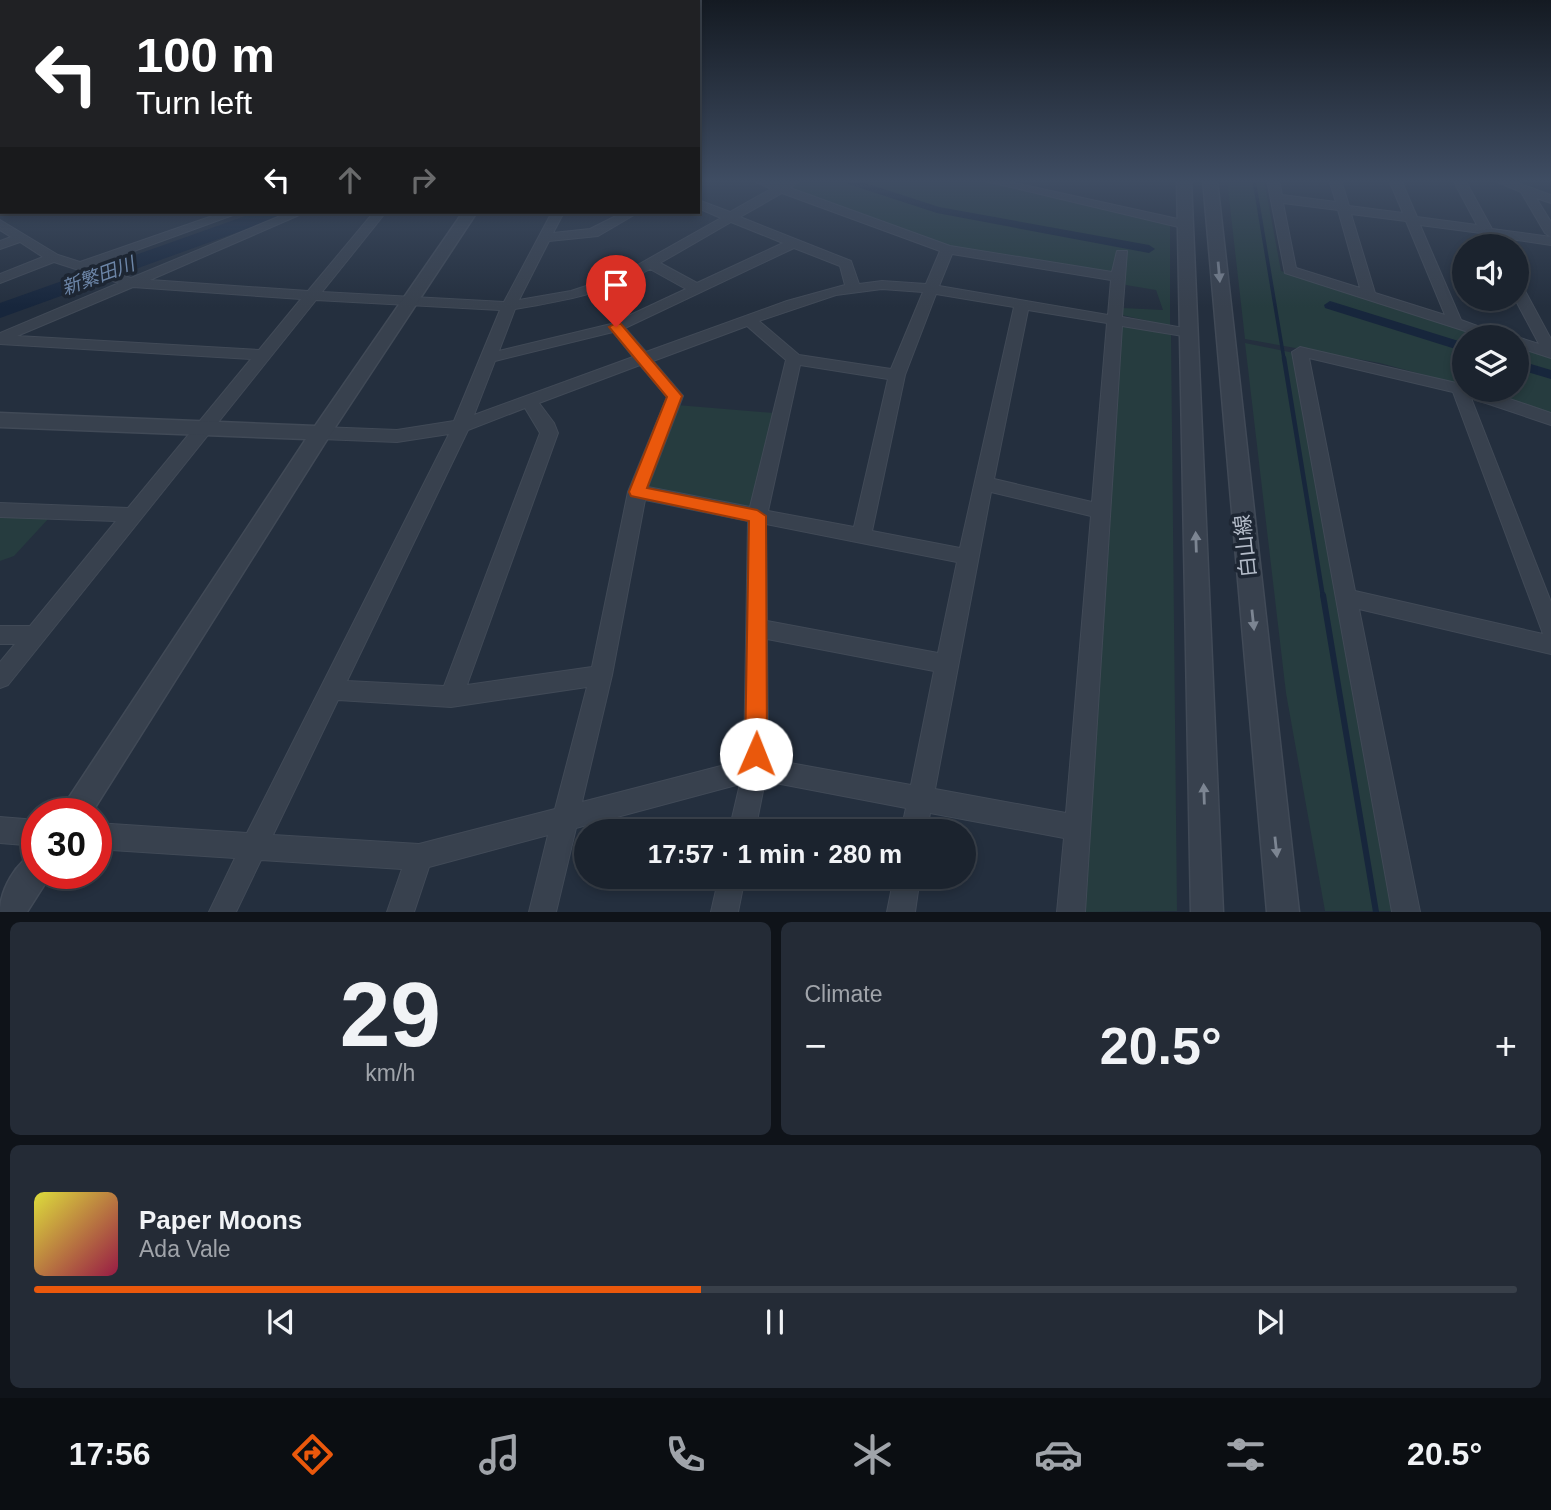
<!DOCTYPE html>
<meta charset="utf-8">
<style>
:root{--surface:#1b232e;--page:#242b36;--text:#f1f3f6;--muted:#a0a4aa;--line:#39404a;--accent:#ea580c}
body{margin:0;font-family:Helvetica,"Noto Sans JP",sans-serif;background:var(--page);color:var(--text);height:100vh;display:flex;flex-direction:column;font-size:26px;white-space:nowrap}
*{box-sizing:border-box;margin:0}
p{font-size:23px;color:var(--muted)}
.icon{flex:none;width:38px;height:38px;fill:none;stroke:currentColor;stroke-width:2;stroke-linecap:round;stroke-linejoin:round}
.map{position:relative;height:912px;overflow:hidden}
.panel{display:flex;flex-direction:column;gap:10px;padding:10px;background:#0f1319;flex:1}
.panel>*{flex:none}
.top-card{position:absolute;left:0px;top:0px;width:700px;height:214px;box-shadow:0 4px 10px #0003,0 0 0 2px var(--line);background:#202124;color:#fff;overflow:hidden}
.tools{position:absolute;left:1452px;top:234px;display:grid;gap:14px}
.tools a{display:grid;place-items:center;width:77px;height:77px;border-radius:50%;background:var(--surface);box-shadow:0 4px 10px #0003,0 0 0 2px var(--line);font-size:35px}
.speed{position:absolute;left:21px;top:798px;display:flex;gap:14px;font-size:35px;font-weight:700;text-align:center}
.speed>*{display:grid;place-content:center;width:91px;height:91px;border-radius:50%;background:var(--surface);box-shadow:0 4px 10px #0003,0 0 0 2px var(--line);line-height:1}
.speed .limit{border:10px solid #d22;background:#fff;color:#111}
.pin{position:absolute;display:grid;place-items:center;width:60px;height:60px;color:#fff;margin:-72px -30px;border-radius:50% 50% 50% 0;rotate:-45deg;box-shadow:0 0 7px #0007}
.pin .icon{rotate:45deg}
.me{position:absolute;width:77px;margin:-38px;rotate:1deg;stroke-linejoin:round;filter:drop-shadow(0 0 5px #0008)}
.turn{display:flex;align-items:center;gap:24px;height:147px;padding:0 21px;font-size:32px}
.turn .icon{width:91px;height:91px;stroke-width:2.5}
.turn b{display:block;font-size:49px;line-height:60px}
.lanes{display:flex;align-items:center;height:66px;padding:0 21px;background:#0003;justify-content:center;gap:35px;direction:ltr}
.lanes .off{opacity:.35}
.big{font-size:52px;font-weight:600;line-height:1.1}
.panel .tile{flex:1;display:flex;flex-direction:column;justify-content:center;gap:10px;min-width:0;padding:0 24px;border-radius:10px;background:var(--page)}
.panel .dial{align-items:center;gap:0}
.dial b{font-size:91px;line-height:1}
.song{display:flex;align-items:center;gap:21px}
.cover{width:84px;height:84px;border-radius:10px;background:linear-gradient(135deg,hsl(60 70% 55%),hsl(340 70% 35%))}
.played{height:7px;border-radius:4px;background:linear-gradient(90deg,var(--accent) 45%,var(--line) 45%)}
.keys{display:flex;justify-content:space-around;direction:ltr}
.heat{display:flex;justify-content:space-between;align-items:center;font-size:38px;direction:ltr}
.panel .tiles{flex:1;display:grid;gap:10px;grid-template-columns:1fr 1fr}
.tile:last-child{grid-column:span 2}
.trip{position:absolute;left:574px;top:819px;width:402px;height:70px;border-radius:35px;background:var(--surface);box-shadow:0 4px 10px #0003,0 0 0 2px var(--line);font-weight:600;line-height:70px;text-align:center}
.tabs{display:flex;height:112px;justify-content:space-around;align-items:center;background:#0b0e12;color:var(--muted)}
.tabs .icon{width:49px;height:49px}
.tabs .active{color:var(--accent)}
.tabs b{font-size:32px;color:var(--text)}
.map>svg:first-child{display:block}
.green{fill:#263c3f}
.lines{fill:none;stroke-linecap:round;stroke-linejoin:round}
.stream-far2{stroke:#17263c;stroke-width:3.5}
.stream-far1{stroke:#17263c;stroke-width:4.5}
.stream{stroke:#17263c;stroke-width:6}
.canal{fill:#17263c;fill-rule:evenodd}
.river{fill:#17263c;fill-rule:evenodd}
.minor-casing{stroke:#414a57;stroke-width:2}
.tertiary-casing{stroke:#414a57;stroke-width:3}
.minor{fill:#38414e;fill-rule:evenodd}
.tertiary{fill:#38414e;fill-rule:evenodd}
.oneway{fill:#7c8592}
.route{fill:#ea580c;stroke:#983908;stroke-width:2}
.labels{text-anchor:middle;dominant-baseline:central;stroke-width:7;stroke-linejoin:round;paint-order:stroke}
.far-water-label{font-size:19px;font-style:italic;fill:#6d86a8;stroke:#1d2633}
.street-label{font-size:21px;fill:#b4bcc9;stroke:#1d2633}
</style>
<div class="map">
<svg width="1551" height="912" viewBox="0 0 1551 912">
<rect width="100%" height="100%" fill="#242f3e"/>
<path class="green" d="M766,180h214l190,44v102l-48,-11 1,-7 40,2 -7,-20 -30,-5 -13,-12 -166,-27z
M1227,180h37l17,91 211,67h-27v48l-85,-23 -135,-24z
M1125,326l46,9 6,576 -92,1 36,-583z
M1245,343l49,10 102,558h-71l-39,-218z
M1517,345l34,11v58l-71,-24h37z
M677,405l97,8 -21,92 -8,3 -93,-18 -3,-5z
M0,516l49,2 -35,38 -14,5z"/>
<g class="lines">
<path class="stream-far2" d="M1254,180l30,179"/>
<path class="stream-far1" d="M1284,358l39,239"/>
<path class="stream" d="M1323,595l53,317"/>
<path class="canal" d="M848,180h8l83,27 210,38 6,4 -6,4 -212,-40 -89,-29z
M1330,301l135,42v9l-140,-44 -1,-3z
M1517,360l34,10v9l-34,-10z"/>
<path class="river" d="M257,212h28l-3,4 -282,102v-15z"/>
<g class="minor-casing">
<path id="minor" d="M752,180h16l12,4 7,-4h14l-11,8 160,58 162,26 5,-21h10l-5,66 67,12 7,4 -7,4 -67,-11 -37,586h-28l7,-74 -134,-25 -3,18h-26l5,-23 -141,-27 -10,50h-26l11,-47 -164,44 -20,84h-27l19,-77 -119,32 -15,45h-27l15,-43 -141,-9 -25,52h-27l26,-54 -139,-9v-26l151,10 202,-399 -52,8 -76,-3 -9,-6 9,-6 76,3 57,-9 46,-111 -184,-10 -308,385 -8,3v-26l15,-18h-15v-18h30l86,-105 -116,-4v-14l128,5 123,-149 -251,-15v-11l119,-50 -65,-21 -54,21v-9l43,-17 -23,-15 -20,7v-8l11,-4 -11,-7v-10l58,35 22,7 144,-50h17l-148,54 38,12 159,-66h16l-156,68 158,11 66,-79h12l-64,80 182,10 48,-90h12l-11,21 37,-4 34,-17h15l-41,24 -49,5 -30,59 52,-9 49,-16 101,-57 -23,-10v-8l32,12 41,-23zM782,193l158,58 -14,33 -44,-3 -23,3 -8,-23 -111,-44zM731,222l52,21 -86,40 -37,-20zM794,248l46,18 5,19 -58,16 -141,51 -21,-24zM952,254l159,26 -3,35 -169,-29zM650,269l36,20 -75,35 -112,27 16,-42c47,-8 93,-16 135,-40zM133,287l168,12 -42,51 -242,-14zM882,289l41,3 -32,77 -92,-14 -40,-34 77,-26zM936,294l78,13 -54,241 -88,-17 33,-156zM1028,310l79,13 -15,179 -98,-23zM747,326l39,34 -36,147 -102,-20 35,-91 -30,-35zM613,332l20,25 -159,58 21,-54zM640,365l27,32 -39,95 -36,175 -125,18 91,-252 -4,-10 -15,-20zM800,365l88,14 -34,148 -86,-16zM525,408l15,25 -96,253 -97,-5 121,-251zM991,492l100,24 -25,297 -131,-24zM645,500l103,21 -4,239 -162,42 30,-127zM766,524l191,38 -19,91 -171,-32zM767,639l167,32 -23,114 -143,-26zM587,687l-32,122 -136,35 -146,-9 65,-135 113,7z
M981,180h20l186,41 6,4 -6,4z
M1267,180h12l3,15 54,7 -7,-22h12l8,26 54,7 -14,-33h12l16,37 60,8 -24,-45h12l27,49 59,8v8l-55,-8 5,10h-13l-7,-14 -61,-8 41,95 49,18h-23l-202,-65zM1283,203l55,7 22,78 -64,-20zM1351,214l55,7 39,94 -70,-22z
M1493,180h16l42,15v8l-15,-5 15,24v15l-6,-4 -24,-41z
M2,206v6h5l-7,3z
M1517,285l7,4 27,50v19l-34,-11v-10l22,7 -24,-45z
M1300,347l165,38v5h18l68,23v12l-80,-27 80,204v52l-192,-45 61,303h-28l-100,-560zM1309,358l144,34 90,242 -188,-43z
M0,817l37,3v26l-37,-3z
M719,877h26l-7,35h-27z
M894,877h26l-5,35h-28z"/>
</g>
<g class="tertiary-casing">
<path id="tertiary" d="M1177,180h14l32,732h-32z
M1203,180h14l82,732h-32z
M463,212h14l-149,226 -237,376h-33l248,-375 -306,-12v-14l315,13z
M37,852v21h14l-3,6 -21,33h-27c0,-22 16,-51 37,-60z"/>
</g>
<use href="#minor" class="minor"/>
<use href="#tertiary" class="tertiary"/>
</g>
<defs><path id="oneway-solid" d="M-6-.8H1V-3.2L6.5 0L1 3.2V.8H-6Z" transform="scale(1.75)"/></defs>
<g class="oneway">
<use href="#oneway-solid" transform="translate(1219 272) rotate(85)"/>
<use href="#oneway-solid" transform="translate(1196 542) rotate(-92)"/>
<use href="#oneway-solid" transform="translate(1253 620) rotate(84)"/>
<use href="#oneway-solid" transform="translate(1204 794) rotate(-92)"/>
<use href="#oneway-solid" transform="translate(1276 847) rotate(84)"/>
</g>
<linearGradient id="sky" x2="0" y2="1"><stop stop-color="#141a22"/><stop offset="0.59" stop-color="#3f4d63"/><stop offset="1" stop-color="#3f4d63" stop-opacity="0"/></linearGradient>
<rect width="1551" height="307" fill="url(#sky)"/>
<path class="route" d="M616,323l5,1 61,72 -35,92 110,22 9,6 1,238 -3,7 -8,3 -8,-3 -3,-7 4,-233 -118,-25 -2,-4 38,-95 -58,-70z"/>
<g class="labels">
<g class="far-water-label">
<text transform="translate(98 276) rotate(-20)">新繁田川</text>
</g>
<g class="street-label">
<text transform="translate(1245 546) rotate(-96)">白山線</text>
</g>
</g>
</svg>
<div class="tools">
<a><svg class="icon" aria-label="sound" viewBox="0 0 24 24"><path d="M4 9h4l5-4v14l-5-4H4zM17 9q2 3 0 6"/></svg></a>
<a><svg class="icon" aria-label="layers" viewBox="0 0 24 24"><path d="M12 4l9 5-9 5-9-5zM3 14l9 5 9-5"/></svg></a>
</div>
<div class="speed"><div class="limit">30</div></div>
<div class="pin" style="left:616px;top:327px;background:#d93025"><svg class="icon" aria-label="arrive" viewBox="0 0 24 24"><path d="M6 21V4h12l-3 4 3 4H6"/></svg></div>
<svg class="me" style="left:756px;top:754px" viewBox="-20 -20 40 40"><circle r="19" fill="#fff"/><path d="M0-13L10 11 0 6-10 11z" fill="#ea580c"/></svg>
<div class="trip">17:57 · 1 min · 280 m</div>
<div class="top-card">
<div class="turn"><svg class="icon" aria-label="left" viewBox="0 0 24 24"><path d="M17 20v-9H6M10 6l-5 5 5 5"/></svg><div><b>100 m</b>Turn left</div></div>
<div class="lanes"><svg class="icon" aria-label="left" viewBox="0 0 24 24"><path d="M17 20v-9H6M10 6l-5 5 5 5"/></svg><svg class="icon off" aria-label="ahead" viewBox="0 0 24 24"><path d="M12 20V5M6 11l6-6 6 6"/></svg><svg class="icon off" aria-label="right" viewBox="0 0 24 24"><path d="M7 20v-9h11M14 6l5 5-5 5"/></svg></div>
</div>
</div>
<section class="panel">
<div class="tiles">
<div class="tile dial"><b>29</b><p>km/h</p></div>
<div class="tile"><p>Climate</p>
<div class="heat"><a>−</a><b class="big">20.5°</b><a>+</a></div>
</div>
<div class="tile">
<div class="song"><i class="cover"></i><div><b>Paper Moons</b><p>Ada Vale</p></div></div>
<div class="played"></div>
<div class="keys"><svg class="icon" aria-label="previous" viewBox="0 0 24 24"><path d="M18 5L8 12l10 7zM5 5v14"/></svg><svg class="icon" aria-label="pause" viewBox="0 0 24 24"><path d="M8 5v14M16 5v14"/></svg><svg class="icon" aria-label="next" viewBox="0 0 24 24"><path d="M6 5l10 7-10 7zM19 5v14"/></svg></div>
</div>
</div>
</section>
<nav class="tabs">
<b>17:56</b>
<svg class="icon active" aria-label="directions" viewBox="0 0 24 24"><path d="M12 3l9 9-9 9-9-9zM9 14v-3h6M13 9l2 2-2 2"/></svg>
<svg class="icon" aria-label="music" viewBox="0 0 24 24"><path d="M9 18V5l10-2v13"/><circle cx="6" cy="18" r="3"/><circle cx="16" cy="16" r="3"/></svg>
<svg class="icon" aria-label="phone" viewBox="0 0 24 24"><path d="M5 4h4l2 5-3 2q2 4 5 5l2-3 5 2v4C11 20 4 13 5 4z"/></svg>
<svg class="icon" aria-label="climate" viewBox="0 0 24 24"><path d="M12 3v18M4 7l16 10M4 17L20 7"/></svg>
<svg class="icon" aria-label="car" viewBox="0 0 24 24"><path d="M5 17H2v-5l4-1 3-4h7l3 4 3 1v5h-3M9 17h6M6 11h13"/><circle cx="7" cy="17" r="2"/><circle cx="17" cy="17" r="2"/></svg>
<svg class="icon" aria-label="filters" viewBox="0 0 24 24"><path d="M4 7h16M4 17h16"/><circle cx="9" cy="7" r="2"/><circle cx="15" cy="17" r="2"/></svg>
<b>20.5°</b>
</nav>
